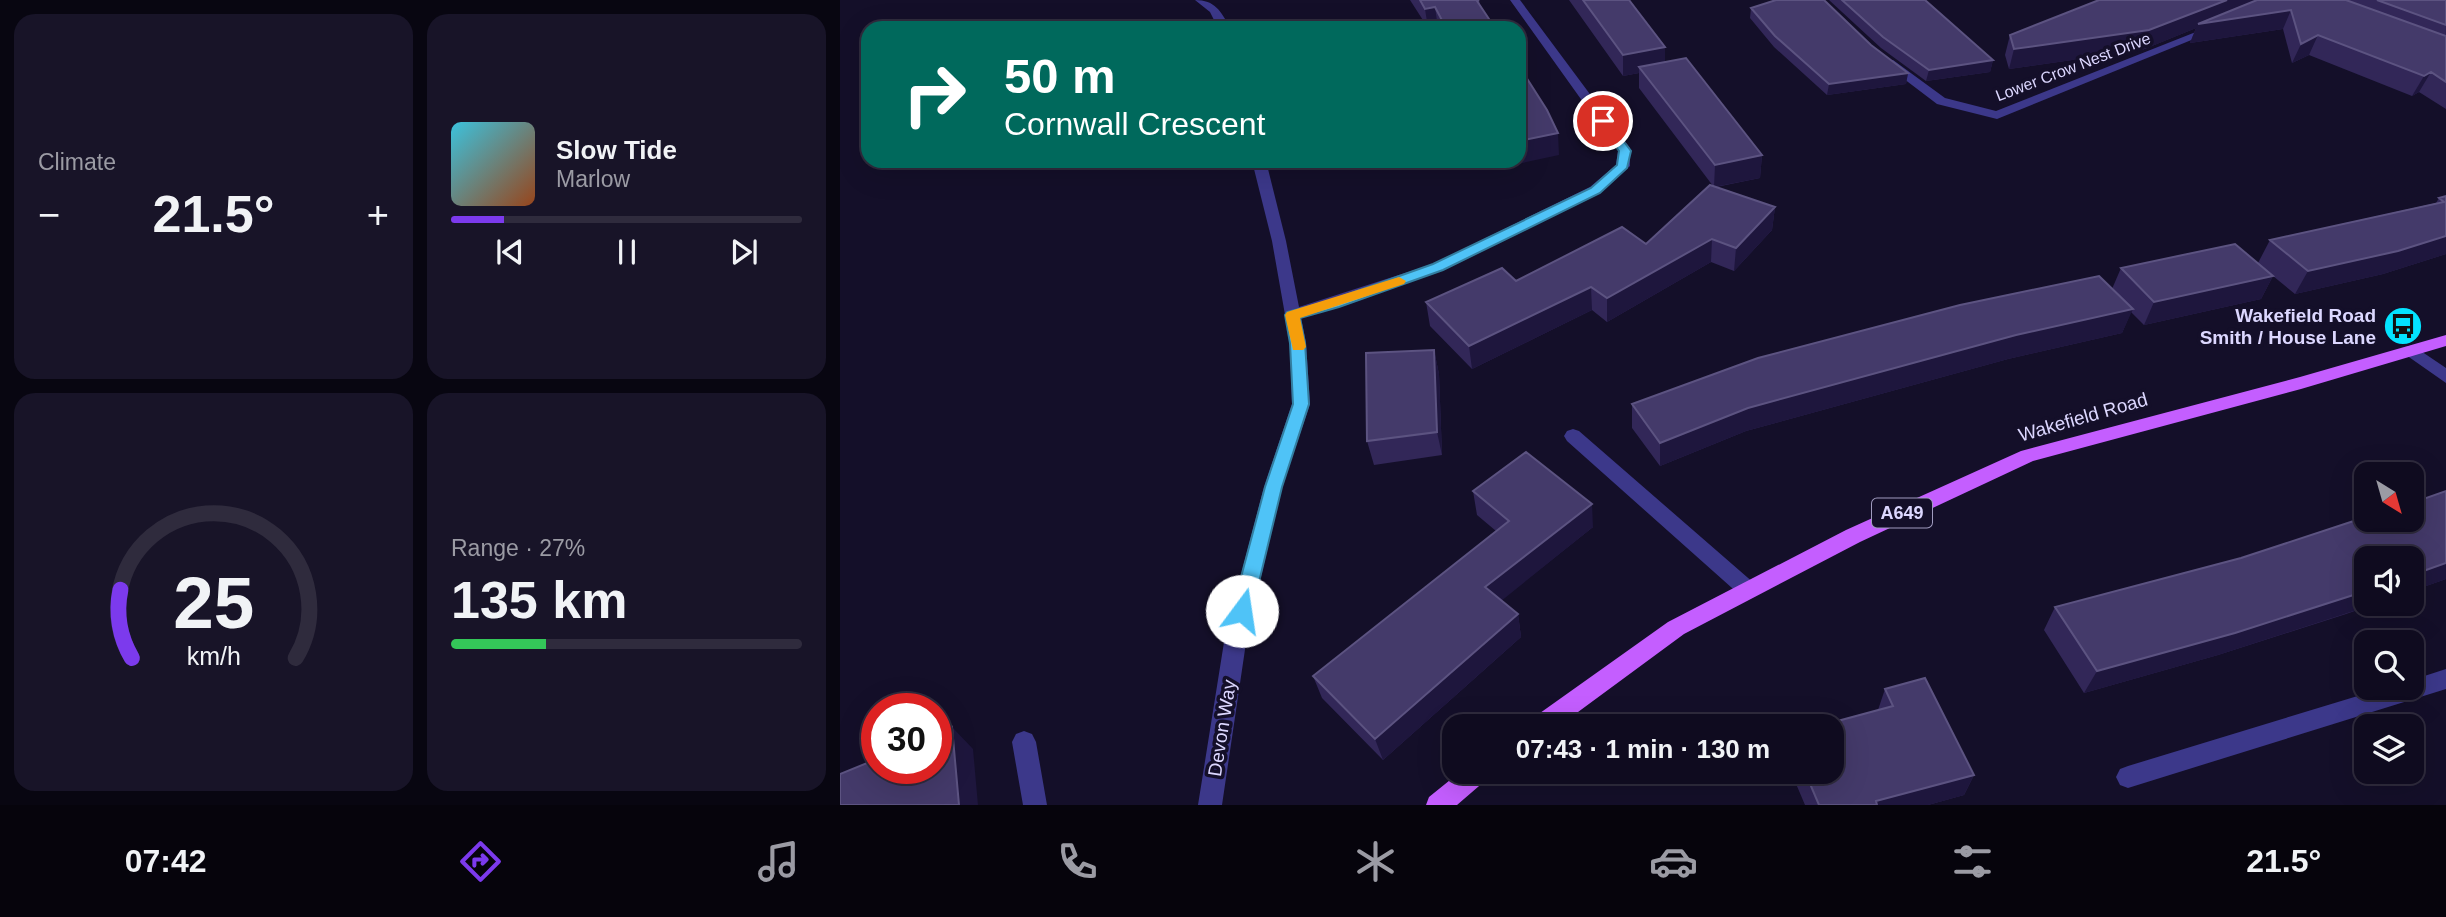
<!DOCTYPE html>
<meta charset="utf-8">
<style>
:root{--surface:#0f0b1f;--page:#181428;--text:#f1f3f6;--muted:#9b9ba4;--line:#2f2b3d;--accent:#7c3aed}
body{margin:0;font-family:Arial,sans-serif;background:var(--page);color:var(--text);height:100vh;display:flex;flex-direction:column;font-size:26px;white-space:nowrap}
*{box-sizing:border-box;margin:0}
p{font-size:23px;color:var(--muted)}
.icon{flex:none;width:38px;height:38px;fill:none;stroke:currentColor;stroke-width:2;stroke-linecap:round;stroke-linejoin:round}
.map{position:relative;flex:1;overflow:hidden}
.details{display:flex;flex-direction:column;gap:14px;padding:14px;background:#080611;width:840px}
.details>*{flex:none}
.banner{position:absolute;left:21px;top:21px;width:665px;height:147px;border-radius:21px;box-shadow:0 7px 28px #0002,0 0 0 2px var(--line);background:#00695c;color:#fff;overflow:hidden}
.needle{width:46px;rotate:143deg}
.tools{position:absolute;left:1514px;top:462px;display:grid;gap:14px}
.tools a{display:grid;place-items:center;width:70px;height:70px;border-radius:14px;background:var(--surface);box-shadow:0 7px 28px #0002,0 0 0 2px var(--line);font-size:35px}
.speed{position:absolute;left:21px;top:693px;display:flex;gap:14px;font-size:35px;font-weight:700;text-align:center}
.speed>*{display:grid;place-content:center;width:91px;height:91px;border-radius:50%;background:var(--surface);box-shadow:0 7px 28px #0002,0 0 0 2px var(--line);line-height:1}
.speed .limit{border:10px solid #d22;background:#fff;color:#111}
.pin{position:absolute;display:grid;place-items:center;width:60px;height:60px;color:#fff;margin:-30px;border:4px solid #fff;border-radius:50%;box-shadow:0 2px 7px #0007}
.me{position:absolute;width:77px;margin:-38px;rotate:14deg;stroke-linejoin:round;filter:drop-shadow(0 0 5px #0008)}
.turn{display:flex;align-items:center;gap:24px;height:147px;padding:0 28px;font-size:32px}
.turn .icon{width:91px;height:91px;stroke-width:2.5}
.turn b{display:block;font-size:49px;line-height:60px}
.big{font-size:52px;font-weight:700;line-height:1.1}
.details .tile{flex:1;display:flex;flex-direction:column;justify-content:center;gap:10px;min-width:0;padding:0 24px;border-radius:21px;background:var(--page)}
.details .dial{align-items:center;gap:0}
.dial svg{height:182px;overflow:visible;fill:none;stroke:var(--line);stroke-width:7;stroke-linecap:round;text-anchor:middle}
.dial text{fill:var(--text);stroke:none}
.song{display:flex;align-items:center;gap:21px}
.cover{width:84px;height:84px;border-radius:10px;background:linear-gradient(135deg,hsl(190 70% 55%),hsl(20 70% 35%))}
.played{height:7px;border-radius:4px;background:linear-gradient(90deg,var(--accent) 15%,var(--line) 15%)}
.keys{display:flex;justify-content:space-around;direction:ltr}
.heat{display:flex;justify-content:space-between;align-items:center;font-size:38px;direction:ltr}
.charge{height:10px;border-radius:5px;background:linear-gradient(90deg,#34c759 27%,var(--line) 0)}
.details .tiles{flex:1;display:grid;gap:14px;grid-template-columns:repeat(2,1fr)}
.trip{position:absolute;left:602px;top:714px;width:402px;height:70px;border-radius:21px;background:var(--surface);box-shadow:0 7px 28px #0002,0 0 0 2px var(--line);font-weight:700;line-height:70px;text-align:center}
.menu{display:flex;height:112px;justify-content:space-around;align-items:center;background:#06040c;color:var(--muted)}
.menu .icon{width:49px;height:49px}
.menu .on{color:var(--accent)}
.menu b{font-size:32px;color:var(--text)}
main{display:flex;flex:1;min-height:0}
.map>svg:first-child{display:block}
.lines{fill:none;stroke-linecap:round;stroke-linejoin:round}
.minor{fill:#3c388a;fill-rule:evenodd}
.major{fill:#c45eff;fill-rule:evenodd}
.wall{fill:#322758}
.shaded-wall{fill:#1e163d}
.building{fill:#443a6a;stroke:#5c5381;stroke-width:2}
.route{fill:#4fc3f7;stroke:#337fa1;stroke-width:2}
.slow{fill:#f59e0b}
.labels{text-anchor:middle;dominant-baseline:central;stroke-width:7;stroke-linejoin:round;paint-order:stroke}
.far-street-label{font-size:16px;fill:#dcd7ff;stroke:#140f29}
.shield{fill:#140f29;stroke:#a09bbf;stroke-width:2}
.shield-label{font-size:18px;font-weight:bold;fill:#dcd7ff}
.poi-label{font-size:19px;font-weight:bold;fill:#dcd7ff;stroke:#140f29;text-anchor:end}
.street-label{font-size:19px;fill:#dcd7ff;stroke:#140f29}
</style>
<main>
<section class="details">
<div class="tiles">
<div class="tile"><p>Climate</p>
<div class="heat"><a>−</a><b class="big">21.5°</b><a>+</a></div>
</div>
<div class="tile">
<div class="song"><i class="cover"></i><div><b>Slow Tide</b><p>Marlow</p></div></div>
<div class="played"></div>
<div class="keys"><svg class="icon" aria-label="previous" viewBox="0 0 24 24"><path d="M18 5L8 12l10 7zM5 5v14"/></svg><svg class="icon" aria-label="pause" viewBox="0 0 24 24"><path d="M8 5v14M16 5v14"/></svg><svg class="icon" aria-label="next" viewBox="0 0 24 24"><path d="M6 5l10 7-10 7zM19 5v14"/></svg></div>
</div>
<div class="tile dial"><svg viewBox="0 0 100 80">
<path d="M14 69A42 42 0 1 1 86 69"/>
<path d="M14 69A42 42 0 0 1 9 39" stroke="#7c3aed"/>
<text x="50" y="56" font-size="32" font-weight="700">25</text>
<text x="50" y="72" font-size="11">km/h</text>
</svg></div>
<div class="tile"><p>Range · 27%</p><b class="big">135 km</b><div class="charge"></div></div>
</div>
</section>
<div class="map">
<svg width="1606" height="805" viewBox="0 0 1606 805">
<rect width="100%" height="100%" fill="#140f29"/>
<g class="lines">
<path class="minor" d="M355,0c20,0 26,11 35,28h-12l-8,-16z
M670,0h10l110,148v18l-30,27 -157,77 -142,48 5,25 4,61 -28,83 -35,149 -25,169h-24l27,-169 39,-149 28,-83 -2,-61 -18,-102 -20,-80h14l20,80 13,66 134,-43 157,-77 26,-22 2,-14z
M1371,26l10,2 -224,91 -60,-15 -54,-41 10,-3 52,38 51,13z
M1572,345l34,23v15l-40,-28 -2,-4z
M733,429l6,2 176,153 3,6 -3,6 -7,3 -7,-3 -174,-155 -3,-5 3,-5z
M1606,669v20l-318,99 -8,-3 -4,-8 4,-8 8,-3 256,-78h28v-8z
M184,731l8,3 4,8 11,63h-24l-11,-63 4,-8z"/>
<path class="major" d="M1606,335v11l-145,43 -268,72 -173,81 -176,92 -125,92h-29l3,-8 135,-96 178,-92 175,-79 279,-74z
M620,772h30l-4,8 -29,25h-31l3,-8z"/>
</g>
<path class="wall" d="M570,0h69l1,5 15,23h-67z
M729,0h60l36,47v15l97,93 -2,23 -44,9 59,20 -3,23 -38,41 -23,-9 -104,60 -15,-12 -120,59 -42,-43 -4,-24 90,-21 130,-37 67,-58 -74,-98v-15l-16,3z
M989,0h96l68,60 -3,12 -64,9 -45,-33z
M1259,0h347v109l-27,-17 -7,4 -103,-41 -17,8 -9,-34 -93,14 6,-15 -54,22 -133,19 -4,-14 5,-20z
M911,8l120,37 37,28 -2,11 -79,11 -53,-48 -24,-29z
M1606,196v58l-63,20 -88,20 -22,-18 -12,23 -117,26 -13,-13 -9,21 -114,26 -262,72 -86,35 -28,-38v-24l480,-115 9,-21 137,-5 12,-23 166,-37 3,-5z
M594,350l5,24 3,81 -68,10 -7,-24z
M633,491l120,36 -92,73 17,14 3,23 -138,123 -61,-62 -9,-22 183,-145 -19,-16z
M1606,491v88l-34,12v-33h-46v46h9l-29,10 -128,41 -134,38 -40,-63 11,-23 186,-49 125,-41v3h46v-17z
M1045,689l89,86 -10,20 -36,10h-123l-14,-33h41l46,-62z"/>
<path class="shaded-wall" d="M1387,0h40l24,10 -8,19 -93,14 6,-15 -54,22 -133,19 5,-20z
M595,7l3,21h-10l-3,-19z
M1478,35l-9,20 -17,8 9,-19z
M825,47v22l-26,-2v6l-16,3v-21z
M1153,60l-3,12 -64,9 3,-11z
M1591,72l-12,20 -7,4 12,-20z
M1068,73l-2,11 -79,11 2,-11z
M718,133l1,22 -46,10 -1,-4h7v-20z
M922,155l-2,23 -46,9 1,-22z
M935,207l-3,23 -38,41 2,-23z
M1606,236v18l-63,20 -88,20 13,-23z
M872,239l-1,23 -104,60v-24z
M1433,276l-12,23 -117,26 10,-23z
M751,287l1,23 -120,59 -3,-23z
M1293,309l-11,24 -114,26 -262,72 -86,35v-23l88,-35 268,-73z
M594,350l5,24 3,81 -5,-23z
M752,504l1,23 -103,83 -5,-23z
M1606,563v16l-34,12v-16z
M1526,591v13h9l-157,51 -134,38 13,-22z
M678,614l3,23 -138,123 -8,-21z
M112,727l21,22 5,56h-19z
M1134,775l-10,20 -36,10h-54l2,-4z"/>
<path class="building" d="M580,0h59l-2,1 18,27h-49l-11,-21 -10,2z
M743,0h46l36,47 -42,8z
M936,0h48l47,45 37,28 -79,11 -54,-48 -24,-28z
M1002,0h83l68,60 -64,10 -46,-33z
M1259,0h128l-78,30 -135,19 -4,-14z
M1417,0h89l100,36v46l-15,-10 -7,4 -106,-41 -17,9 -10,-34 -93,14z
M1537,0h69v25z
M846,58l76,97 -47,10 -76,-98z
M679,66l28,44 11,23 -39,8z
M870,185l65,22 -39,41 -24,-9 -105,59 -16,-11 -122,59 -43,-44 76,-34 14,13 106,-54 24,17z
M1606,196v40l-48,15 -90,20 -38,-31 174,-38 -5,-4z
M1395,244l38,32 -119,26 -33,-34z
M1259,276l34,33 -117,26 -268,73 -88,35 -28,-39 126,-46 202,-53z
M594,350l3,82 -70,9 -1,-88z
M686,452l66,52 -107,83 33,27 -143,125 -62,-63 196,-155 -36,-30z
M1606,491v72l-34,12v-17h-46v33l-131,42 -138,38 -42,-64 186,-49 125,-41v3h46v-17z
M1085,678l49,97 -98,26 1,4h-58l-14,-33h27v-46h-13l74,-20 -8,-17z
M112,727l7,78h-119v-31l37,-15v9h59v-34z"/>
<path class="route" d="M759,119h8l24,32 -4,17 -27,25 -157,77 -104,37 -39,11 5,25 4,61 -27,83 -30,124 -3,6 -7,3 -7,-3 -3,-6 33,-124 28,-83 -3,-61 -5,-28 2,-3 42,-11 104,-37 158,-76 26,-23 2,-14 -22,-30z"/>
<path class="slow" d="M559,277l7,4 -2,3 -104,34 6,29 -3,3h-10l-8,-35 2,-3z"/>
<defs>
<g id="bus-disc" transform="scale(2.0125)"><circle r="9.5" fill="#03e3ff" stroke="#140f29"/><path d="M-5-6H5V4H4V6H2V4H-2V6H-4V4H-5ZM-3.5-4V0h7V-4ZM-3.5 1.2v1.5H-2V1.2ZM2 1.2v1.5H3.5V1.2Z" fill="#111"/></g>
</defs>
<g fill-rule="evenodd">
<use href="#bus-disc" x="1563" y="326"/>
</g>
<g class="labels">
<g class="far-street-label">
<text transform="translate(1233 67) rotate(-21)">Lower Crow Nest Drive</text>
</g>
<rect class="shield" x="1032" y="498.5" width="60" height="29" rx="5"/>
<g class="shield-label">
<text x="1062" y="513">A649</text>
</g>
<g class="poi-label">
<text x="1536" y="315">Wakefield Road<tspan x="1536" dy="22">Smith / House Lane</tspan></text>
</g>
<g class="street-label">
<text transform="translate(1243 417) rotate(-16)">Wakefield Road</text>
<text transform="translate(382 728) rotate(-81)">Devon Way</text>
</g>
</g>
</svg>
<div class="tools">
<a><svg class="needle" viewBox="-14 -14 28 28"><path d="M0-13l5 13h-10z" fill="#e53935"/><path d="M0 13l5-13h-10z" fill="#9b9ba4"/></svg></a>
<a><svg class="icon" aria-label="sound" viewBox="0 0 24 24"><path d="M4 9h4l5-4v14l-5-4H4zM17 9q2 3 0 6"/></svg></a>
<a><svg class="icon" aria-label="search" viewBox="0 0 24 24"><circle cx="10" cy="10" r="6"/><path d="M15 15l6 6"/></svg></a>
<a><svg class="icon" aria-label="layers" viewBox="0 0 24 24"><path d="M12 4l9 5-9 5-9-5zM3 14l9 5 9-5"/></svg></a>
</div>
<div class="speed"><div class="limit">30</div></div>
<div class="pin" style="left:763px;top:121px;background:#d93025"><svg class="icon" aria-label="arrive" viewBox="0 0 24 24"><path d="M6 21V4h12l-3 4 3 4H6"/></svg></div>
<svg class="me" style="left:402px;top:611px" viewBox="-20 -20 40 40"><circle r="19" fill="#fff"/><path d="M0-13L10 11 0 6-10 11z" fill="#4fc3f7"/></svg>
<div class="trip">07:43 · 1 min · 130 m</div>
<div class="banner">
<div class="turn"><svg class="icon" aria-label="right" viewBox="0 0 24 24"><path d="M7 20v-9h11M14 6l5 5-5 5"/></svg><div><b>50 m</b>Cornwall Crescent</div></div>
</div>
</div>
</main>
<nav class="menu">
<b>07:42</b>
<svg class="icon on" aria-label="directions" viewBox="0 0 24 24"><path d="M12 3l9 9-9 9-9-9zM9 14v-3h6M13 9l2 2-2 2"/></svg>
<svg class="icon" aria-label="music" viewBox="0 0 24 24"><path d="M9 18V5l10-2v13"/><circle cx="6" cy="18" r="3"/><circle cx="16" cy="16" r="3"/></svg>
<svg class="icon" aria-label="phone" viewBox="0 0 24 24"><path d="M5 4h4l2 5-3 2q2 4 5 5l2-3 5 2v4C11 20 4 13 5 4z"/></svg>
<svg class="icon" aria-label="climate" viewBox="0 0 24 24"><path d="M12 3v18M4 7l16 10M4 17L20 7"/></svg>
<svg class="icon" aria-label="car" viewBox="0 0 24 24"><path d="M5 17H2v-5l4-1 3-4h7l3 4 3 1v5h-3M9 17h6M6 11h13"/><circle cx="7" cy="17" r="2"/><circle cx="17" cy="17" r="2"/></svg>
<svg class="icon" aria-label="filters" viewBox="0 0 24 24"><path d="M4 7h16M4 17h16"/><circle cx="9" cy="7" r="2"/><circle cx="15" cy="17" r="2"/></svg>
<b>21.5°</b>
</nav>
